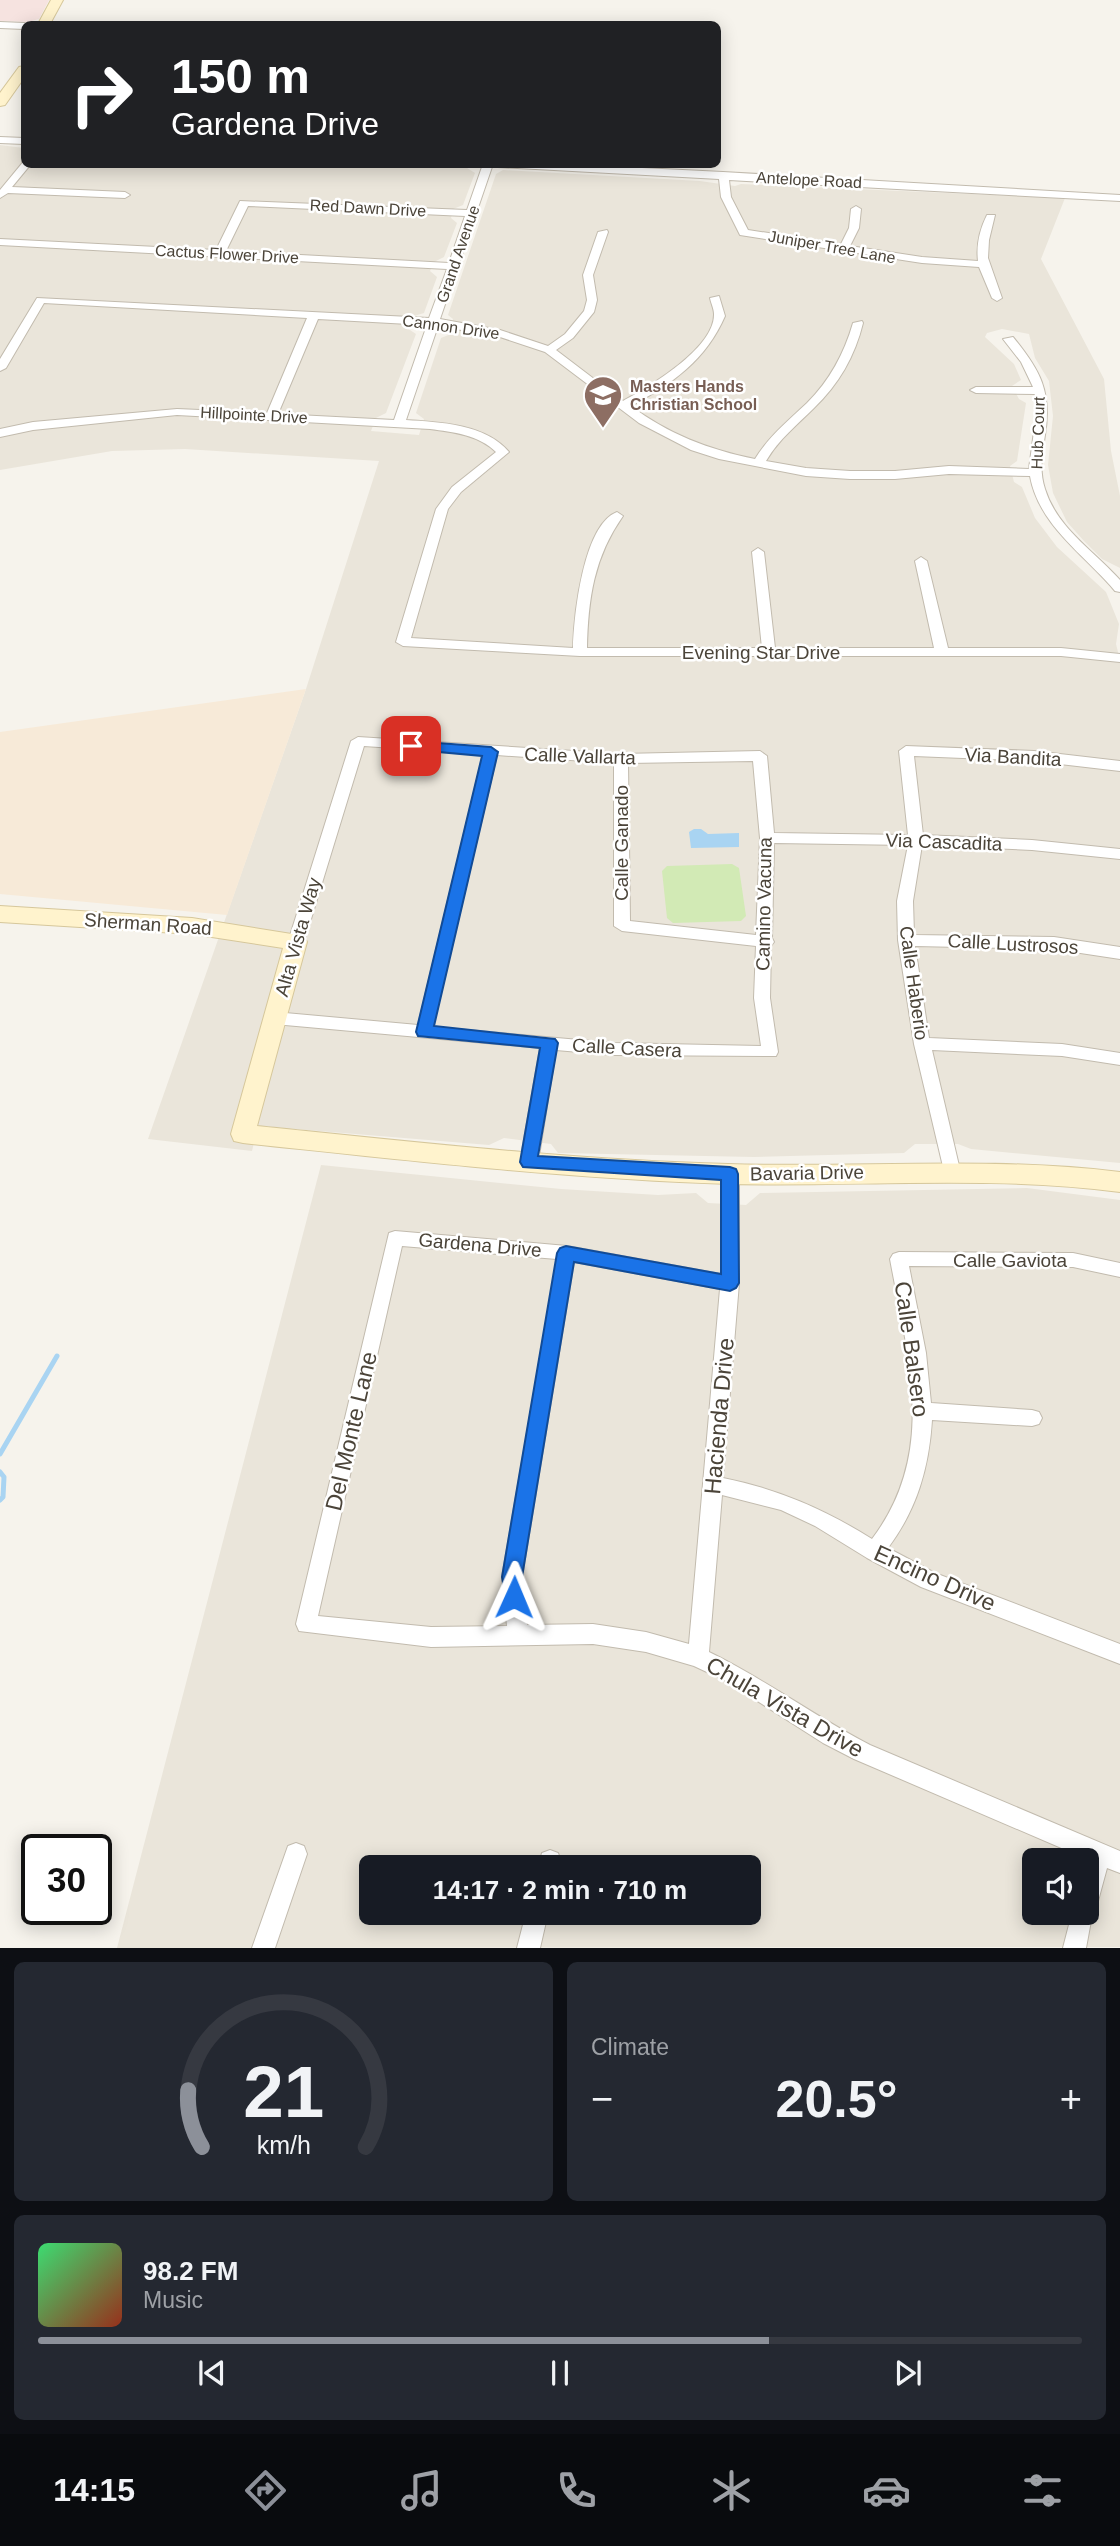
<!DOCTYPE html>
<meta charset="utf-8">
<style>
:root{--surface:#171b24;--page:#242831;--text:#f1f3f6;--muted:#9ea1a6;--line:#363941;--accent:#8c9099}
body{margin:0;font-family:Arial,sans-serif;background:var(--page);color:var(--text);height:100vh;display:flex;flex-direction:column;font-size:26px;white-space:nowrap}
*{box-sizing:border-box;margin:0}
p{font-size:23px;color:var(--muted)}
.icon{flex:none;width:38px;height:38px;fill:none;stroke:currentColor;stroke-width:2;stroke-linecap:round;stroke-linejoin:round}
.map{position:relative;height:1948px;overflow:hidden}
.side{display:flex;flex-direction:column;gap:14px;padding:14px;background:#0d0f14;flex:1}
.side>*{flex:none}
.top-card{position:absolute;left:21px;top:21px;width:700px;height:147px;border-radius:10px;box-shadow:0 4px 18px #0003;background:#202124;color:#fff;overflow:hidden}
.controls{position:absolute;left:1022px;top:1848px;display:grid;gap:14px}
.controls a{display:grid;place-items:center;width:77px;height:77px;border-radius:10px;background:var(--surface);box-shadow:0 4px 18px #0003;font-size:35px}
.speed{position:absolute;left:21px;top:1834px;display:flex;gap:14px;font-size:35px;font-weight:700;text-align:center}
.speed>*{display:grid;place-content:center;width:91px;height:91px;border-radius:50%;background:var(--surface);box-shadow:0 4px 18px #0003;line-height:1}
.speed .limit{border:4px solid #111;border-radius:10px;background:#fff;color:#111}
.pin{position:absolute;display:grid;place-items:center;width:60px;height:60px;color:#fff;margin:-30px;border-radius:14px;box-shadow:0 4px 10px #0006}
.me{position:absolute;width:77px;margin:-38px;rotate:1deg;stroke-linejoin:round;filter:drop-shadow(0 0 5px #0008)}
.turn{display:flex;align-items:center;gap:24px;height:147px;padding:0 35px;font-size:32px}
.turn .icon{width:91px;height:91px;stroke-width:2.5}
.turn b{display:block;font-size:49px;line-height:60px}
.big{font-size:52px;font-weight:700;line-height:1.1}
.side .widget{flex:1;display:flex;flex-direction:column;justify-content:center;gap:10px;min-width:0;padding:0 24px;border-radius:10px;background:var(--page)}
.side .dial{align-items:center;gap:0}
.dial svg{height:182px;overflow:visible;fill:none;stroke:var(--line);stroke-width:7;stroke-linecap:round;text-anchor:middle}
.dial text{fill:var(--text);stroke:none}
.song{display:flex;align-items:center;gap:21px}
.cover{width:84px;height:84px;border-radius:10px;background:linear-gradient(135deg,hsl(140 70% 55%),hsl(10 70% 35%))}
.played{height:7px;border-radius:4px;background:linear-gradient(90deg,var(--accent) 70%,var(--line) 70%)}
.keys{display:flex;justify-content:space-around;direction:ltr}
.heat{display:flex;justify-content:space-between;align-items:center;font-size:38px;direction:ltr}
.side .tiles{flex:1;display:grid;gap:14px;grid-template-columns:1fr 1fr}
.widget:last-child{grid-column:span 2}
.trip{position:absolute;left:359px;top:1855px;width:402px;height:70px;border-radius:10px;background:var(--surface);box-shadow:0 4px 18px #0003;font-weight:700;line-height:70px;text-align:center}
.menu{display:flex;height:112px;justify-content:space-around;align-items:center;background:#090b0e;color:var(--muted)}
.menu .icon{width:49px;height:49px}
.menu .current{color:var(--accent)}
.menu b{font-size:32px;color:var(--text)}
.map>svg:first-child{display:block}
.residential{fill:#eae5da;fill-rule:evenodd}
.commercial{fill:#f7ead8}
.medical{fill:#f6e3e0}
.green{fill:#d2eab5}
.water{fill:#a9d4f2}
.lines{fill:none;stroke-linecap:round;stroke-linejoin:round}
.stream{stroke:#a9d4f2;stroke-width:5}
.street-casing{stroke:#c2bbae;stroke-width:2}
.secondary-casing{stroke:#d6c79b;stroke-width:2}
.street{fill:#fff;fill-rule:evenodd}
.secondary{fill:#fff3cd;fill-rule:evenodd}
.route{fill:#1a73e8;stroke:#114b97;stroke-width:2}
.labels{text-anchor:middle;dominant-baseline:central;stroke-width:5;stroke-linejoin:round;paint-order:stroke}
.far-street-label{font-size:16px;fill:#4b4439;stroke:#fff}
.far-education-label{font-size:16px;font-weight:bold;fill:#785e54;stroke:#fff;text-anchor:start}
.street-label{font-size:19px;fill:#4b4439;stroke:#fff}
.near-street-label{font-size:23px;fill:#4b4439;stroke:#fff}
</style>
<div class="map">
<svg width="1120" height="1948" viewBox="0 0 1120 1948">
<rect width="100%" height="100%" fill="#f6f3ec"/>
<path class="residential" d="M0,145l24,3v16h363l80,4 8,5 -12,32 -10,4 -2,9 6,5 -13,34 -10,5 -4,9 7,6 -13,36 -10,3 -7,12 9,6 -30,79 -10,5 -5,13 48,4 5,-16 -8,-6 25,-75 10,-4 2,-15 -5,-4 48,-141 7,-4 197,11 35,5 6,-2 324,14 -24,61 63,120 7,72 9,45v72l-18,-9 -18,-18 -17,-19 -14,-29 -5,-28 5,-49 -4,-35 -14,-23 -6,-24 -27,-5 -15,4 -2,4 29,27 7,16 -9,6 7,13 7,4 -9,58 -7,5 4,16 8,5 13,31 22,29 49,45 13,32 -3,20 4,16v503l-149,-14 -13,-5h-43l-11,9 -150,4 -196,-4 -7,-9 -47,-6 -15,7 -231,-19 -6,25 -104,-12 158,-450 73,-228 -194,-12 -73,2 -112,19z
M321,1165l240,24 97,6 38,-2 12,10 38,2 14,-12 267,-5 93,12v747l-1003,1zM1034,1860h53v53h-53zM371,1867h378v46h-378z"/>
<path class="commercial" d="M306,689l-79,226 -227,-21v-162z"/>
<path class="medical" d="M0,0h49l-10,19 -11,3 -28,-1z"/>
<path class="green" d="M732,864l7,4 7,48 -5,5 -68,2 -6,-5 -5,-47 5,-5z"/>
<path class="water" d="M694,829h7l7,5 31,-1v14l-48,1 -2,-16z"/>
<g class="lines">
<path class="stream" d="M0,1454l57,-98
M0,1472l4,5 -1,20 -3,3"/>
<g class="street-casing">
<path id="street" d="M0,22l24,1 3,1h-3v5l-24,-1z
M0,137l24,1v6l-24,-1z
M24,161v3h7l-19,23 113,5 5,3 -5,3 -117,-5 -8,5v-8z
M483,164h10l-53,155 60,11 48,16 17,-12 19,-23 3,-11 -4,-25 15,-43 9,-2 1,2 -15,43 4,25 -3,12 -21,26 -17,12 67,51c26,-14 92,-53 91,-87 0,-5 -3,-11 -4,-16l9,-2 6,20c-19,44 -53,68 -94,90 37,28 79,44 124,53 14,-23 33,-38 52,-56 23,-23 37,-49 46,-80l9,-2 1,2c-8,33 -24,61 -49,85 -17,17 -35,31 -48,53l40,7 44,3h45l54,-5 80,3 7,-53 -1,-22 -59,-1 -6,-3 6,-3h57l-12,-25 -18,-23 10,-2c27,33 39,54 32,98 -3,18 -6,36 0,54 12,39 49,62 75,91v12l-5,-1c-30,-36 -76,-65 -85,-115l-81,-2 -54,5h-45l-44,-3 -87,-17 -28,-9 -52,-27 -94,-71 -48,-16 -59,-10 -32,94c33,2 80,4 103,32l-48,40 -13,17 -37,129 162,10c1,-32 10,-123 44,-136l6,4c-29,41 -35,83 -36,132h175l-10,-96 6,-4 6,4 11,96h159l-19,-87 6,-4 6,4 21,87h113l59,6v8l-59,-6h-481l-177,-10 -7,-4 40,-133 16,-22 44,-35c-17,-17 -43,-20 -66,-23l-253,-14 -144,15 -33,7v-8l33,-7 144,-13 90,4 40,-95 -263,-15 -38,65 -6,3v-12l37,-61 392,20 18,-49 -447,-24v-6l216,11 24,-49 227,9zM248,206l217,10 -16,47 -223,-12zM318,319l109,6 -33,95 -116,-6z
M493,164h68l162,8 397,23v6l-391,-21 2,17 17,33 93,14 8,-16 2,-19 5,-3 5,3 -2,19 -9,18 72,11 56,4c-2,-17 2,-32 9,-46h8l-6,25 -1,18 14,40 -5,3 -5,-3 -13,-31 -57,-4 -182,-28 -19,-38 -2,-18 -221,-12z
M358,737l263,17 139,-3 7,5 7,77 134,2 -9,-84 7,-5 128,5 86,10v10l-86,-10 -120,-5 9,79 109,5 88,9v10l-88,-9 -110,-5 -9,56 1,34 140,2 66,10v12l-66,-10 -139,-3 14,92 133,6 58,9v12l-58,-9 -130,-6 28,120 -3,5 -6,2 -6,-2 -31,-131 -16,-104 -1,-39 11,-56 -134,-2 -2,95 2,4 -3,4 -1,52 8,54 -2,4 -162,-1 -58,-5 -18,112 -3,5h-12l-3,-5 20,-114 -266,-24 -6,-2 -2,-4 2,-4 6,-2 144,13 65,-271 -119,-8 -60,196 -3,4h-10l-3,-4 63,-201zM497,755l117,8v163l8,5 134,15 -2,52 7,48 -147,-3 -181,-16zM753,761l7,77 -4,97 -126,-14 -2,-158z
M730,1167l6,2 3,5v109l-16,195c55,11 101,31 149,61 66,-87 36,-182 18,-280l3,-5 6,-2 174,1 47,10v14l-47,-10 -164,-1 17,87 5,50 101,7 7,2 3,6 -3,6 -7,2 -100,-6c-3,48 -15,89 -44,128l47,25 185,71v20l-199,-77 -54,-29 -52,-32 -34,-16 -59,-15 -13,157c56,27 105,64 161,93l250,106v22l-13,-5 -9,33 -5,9 -7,38h-23l9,-35h15v-54l-233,-100 -31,-16 -97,-62 -32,-15 -48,-14 -53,-8 -162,3 -132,-16 -3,-7 93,-391 6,-2 172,15 154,28v-100l3,-5zM402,1246l155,13 -55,318 5,49 -76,1 -113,-11zM574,1262l146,27 -31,355 -43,-12 -53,-8 -66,1 -5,-48z
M296,1843l8,3 3,8 -32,94h-23l36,-102z
M550,1850l8,3 3,8 -1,6h-22l4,-14z
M526,1913h22l-8,35h-23z"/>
</g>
<g class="secondary-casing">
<path id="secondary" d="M51,0h12l-13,24h-12z
M24,66v12l-19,27 -5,1v-13l19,-26z
M0,906l192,12 112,18 3,6 -50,184c157,16 314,34 471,38 131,4 261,-8 392,8v20c-131,-17 -260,-5 -391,-8 -163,-5 -325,-24 -486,-41l-9,-2 -3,-7 52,-186 -91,-14 -192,-12z"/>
</g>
<use href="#street" class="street"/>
<use href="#secondary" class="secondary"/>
</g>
<path class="route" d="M411,741l80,6 7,5 -64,274 121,13 3,4 -20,113 192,11 6,2 2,5 1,109 -3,5 -6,3 -156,-29 -52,315 2,20 -3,7 -7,2 -7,-2 -5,-27 55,-324 3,-5 6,-2 155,28v-94l-198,-13 -3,-5 20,-114 -122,-12 -2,-4 66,-276 -76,-7v-7z"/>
<defs>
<g id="school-pin" transform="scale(2.0125)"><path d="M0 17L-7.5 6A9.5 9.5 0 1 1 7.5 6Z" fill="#8d6e63" stroke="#fff"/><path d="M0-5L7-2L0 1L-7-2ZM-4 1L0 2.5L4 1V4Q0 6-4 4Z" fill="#fff"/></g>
</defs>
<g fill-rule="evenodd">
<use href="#school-pin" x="603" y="395"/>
</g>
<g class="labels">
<g class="far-street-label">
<text transform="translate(809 180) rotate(3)">Antelope Road</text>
<text transform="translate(368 208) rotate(3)">Red Dawn Drive</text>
<text transform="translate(832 247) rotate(10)">Juniper Tree Lane</text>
<text transform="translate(227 254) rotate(3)">Cactus Flower Drive</text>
<text transform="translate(458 254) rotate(-71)">Grand Avenue</text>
<text transform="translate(451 327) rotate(8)">Cannon Drive</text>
<text transform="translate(254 415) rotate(3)">Hillpointe Drive</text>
<text transform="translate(1038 433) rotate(-88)">Hub Court</text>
</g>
<g class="far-education-label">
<text x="630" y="386">Masters Hands<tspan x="630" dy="18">Christian School</tspan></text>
</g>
<g class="street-label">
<text x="761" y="652">Evening Star Drive</text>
<text transform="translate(580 756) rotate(2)">Calle Vallarta</text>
<text transform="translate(1013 757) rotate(3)">Via Bandita</text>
<text transform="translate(944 842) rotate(2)">Via Cascadita</text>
<text transform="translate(621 843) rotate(-90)">Calle Ganado</text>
<text transform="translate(764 904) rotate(-89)">Camino Vacuna</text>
<text transform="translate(148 924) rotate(4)">Sherman Road</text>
<text transform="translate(298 937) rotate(-74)">Alta Vista Way</text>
<text transform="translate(1013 944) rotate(3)">Calle Lustrosos</text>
<text transform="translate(914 983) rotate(82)">Calle Haberio</text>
<text transform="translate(627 1048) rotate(3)">Calle Casera</text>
<text transform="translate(807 1173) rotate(-1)">Bavaria Drive</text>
<text transform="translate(480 1245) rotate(5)">Gardena Drive</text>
<text x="1010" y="1260">Calle Gaviota</text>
</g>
<g class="near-street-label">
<text transform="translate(912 1349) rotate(82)">Calle Balsero</text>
<text transform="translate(719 1416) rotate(-85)">Hacienda Drive</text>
<text transform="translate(351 1431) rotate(-77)">Del Monte Lane</text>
<text transform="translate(935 1578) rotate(24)">Encino Drive</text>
<text transform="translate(785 1707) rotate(30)">Chula Vista Drive</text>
</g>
</g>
</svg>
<div class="controls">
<a><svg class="icon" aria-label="sound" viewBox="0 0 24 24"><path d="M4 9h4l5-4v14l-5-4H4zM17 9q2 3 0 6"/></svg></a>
</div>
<div class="speed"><div class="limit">30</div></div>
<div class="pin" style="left:411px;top:746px;background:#d93025"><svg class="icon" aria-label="arrive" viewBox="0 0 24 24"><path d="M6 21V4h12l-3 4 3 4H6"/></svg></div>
<svg class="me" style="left:514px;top:1597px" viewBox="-20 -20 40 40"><path d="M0-17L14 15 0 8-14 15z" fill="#1a73e8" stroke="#fff" stroke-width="4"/></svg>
<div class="trip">14:17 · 2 min · 710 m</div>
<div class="top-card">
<div class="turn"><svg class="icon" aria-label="right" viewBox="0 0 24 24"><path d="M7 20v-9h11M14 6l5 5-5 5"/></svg><div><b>150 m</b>Gardena Drive</div></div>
</div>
</div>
<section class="side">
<div class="tiles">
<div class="widget dial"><svg viewBox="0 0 100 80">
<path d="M14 69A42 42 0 1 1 86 69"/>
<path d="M14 69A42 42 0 0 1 8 44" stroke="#8c9099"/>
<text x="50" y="56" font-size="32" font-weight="700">21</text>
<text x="50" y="72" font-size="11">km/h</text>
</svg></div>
<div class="widget"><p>Climate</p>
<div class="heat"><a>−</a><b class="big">20.5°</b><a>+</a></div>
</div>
<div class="widget">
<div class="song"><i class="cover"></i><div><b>98.2 FM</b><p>Music</p></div></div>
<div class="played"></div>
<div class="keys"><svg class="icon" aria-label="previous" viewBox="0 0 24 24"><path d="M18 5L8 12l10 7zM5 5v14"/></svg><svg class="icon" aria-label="pause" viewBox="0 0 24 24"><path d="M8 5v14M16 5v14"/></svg><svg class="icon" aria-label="next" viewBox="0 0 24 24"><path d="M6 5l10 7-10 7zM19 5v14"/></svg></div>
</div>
</div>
</section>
<nav class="menu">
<b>14:15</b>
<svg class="icon current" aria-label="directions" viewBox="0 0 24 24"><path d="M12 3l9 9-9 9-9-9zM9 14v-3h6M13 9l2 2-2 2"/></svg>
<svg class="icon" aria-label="music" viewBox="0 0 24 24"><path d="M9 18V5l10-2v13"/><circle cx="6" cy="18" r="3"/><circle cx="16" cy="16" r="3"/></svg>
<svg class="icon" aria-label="phone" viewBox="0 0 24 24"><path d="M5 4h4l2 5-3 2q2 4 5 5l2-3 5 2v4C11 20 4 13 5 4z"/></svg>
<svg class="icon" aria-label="climate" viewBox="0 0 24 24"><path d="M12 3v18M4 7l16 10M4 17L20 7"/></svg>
<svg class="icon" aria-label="car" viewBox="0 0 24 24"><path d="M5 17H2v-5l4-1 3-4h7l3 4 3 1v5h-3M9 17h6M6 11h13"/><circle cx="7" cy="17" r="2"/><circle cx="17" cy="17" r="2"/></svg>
<svg class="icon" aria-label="filters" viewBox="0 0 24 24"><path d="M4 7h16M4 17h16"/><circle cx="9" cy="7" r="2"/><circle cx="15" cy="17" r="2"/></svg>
</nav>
